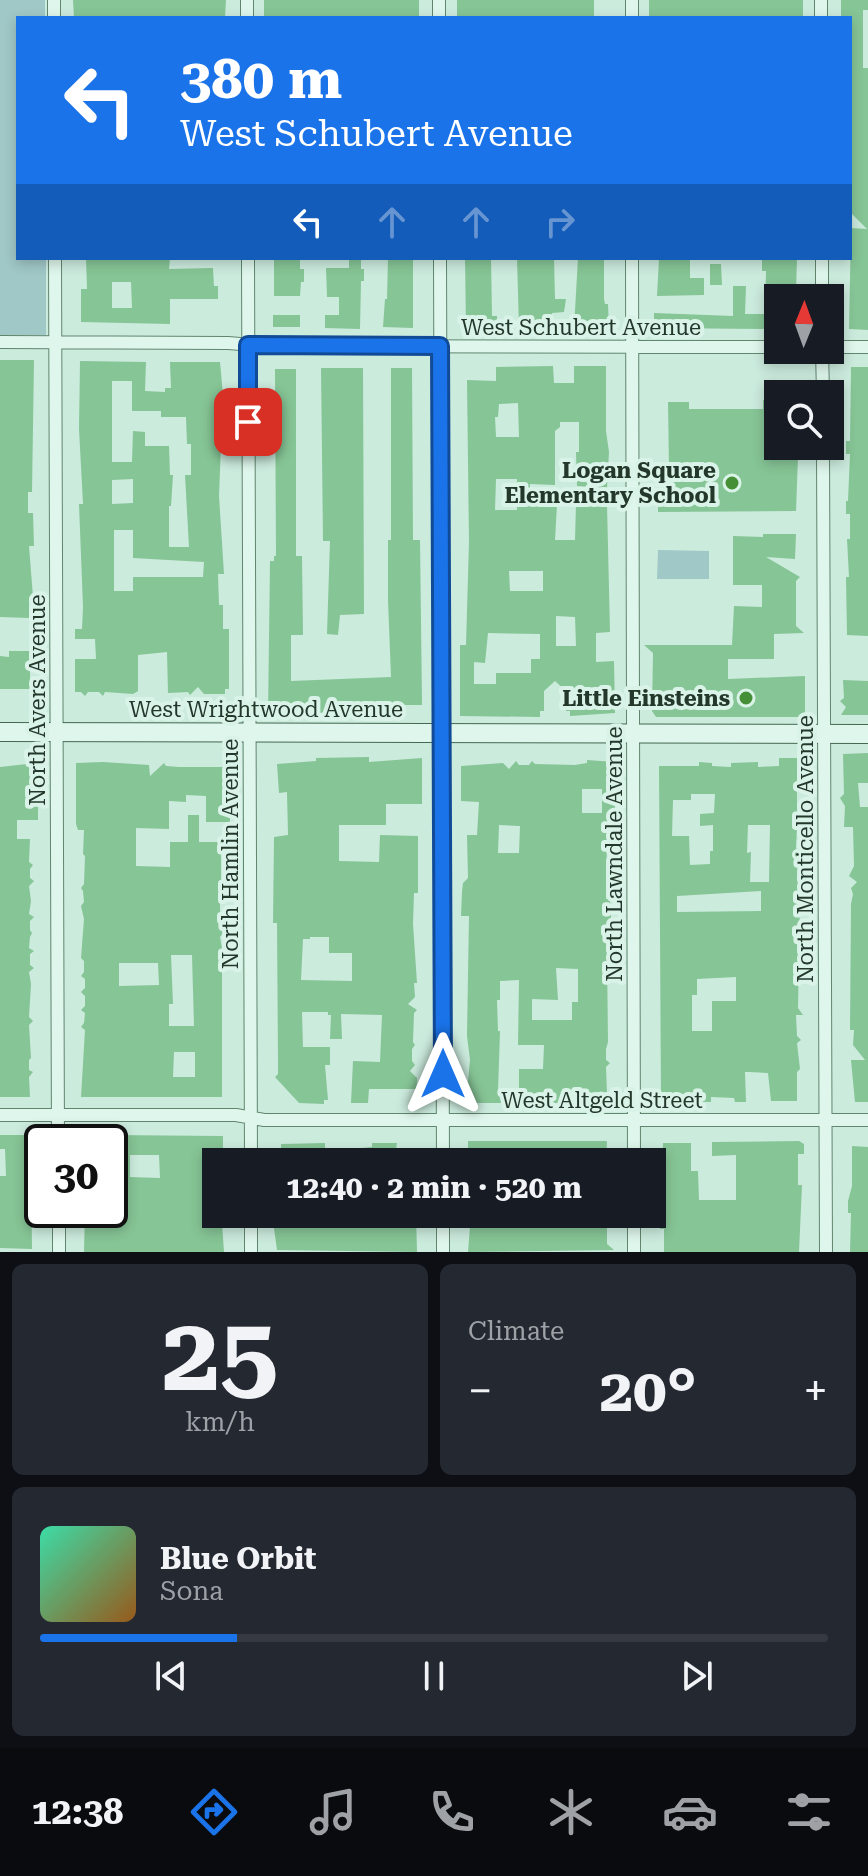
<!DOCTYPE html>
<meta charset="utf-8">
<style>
:root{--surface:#171b24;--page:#242831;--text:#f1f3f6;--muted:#9ea1a6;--line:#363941;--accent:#1a73e8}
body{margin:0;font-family:"Roboto Serif",serif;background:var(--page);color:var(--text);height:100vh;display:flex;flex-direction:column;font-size:30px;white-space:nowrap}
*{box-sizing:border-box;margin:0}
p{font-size:26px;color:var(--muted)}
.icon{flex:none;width:44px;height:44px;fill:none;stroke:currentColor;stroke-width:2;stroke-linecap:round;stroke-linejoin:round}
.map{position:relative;height:1252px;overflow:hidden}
.drawer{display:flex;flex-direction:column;gap:12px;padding:12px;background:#0d0f14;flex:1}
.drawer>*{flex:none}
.top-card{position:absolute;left:16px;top:16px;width:836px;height:244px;border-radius:0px;box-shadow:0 4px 12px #0003;background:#1a73e8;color:#fff;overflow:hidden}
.needle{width:52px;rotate:1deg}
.tools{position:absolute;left:764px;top:284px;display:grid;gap:16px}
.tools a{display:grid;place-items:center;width:80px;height:80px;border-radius:0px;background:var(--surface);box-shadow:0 4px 12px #0003;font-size:40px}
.speed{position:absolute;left:24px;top:1124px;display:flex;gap:16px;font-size:40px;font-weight:700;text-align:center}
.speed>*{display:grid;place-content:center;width:104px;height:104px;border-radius:50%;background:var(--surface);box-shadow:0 4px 12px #0003;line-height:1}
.speed .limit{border:4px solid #111;border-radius:12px;background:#fff;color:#111}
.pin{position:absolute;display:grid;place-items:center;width:68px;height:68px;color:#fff;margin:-34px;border-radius:16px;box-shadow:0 4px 12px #0006}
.me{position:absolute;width:88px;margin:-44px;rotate:0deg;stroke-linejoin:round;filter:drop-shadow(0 0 6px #0008)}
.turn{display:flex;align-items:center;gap:28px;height:168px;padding:0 32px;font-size:36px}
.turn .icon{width:104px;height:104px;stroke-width:2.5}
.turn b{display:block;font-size:56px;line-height:68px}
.lanes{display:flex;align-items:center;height:76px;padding:0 32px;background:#0003;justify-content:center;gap:40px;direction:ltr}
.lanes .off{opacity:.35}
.big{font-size:60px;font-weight:700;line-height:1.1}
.drawer .widget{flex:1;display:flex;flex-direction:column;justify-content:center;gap:12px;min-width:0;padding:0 28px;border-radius:12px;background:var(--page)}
.drawer .dial{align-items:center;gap:0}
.dial b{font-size:104px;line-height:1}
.song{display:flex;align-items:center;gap:24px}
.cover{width:96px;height:96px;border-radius:12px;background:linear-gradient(135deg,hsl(160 70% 55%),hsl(30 70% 35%))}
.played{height:8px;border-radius:4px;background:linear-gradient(90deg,var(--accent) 25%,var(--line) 25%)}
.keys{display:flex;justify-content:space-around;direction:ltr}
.heat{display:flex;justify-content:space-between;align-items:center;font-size:44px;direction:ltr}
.drawer .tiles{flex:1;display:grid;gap:12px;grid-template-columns:1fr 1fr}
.widget:last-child{grid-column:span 2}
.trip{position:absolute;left:202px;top:1148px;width:464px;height:80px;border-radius:0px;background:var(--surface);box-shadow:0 4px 12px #0003;font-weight:700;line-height:80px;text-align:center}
.menu{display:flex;height:128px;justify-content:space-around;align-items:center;background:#090b0e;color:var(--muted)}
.menu .icon{width:56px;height:56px}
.menu .selected{color:var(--accent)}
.menu b{font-size:36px;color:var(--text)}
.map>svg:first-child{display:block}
.green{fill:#a0c8c7}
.building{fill:#86c596;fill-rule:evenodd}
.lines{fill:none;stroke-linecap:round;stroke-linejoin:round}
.street-casing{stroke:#61866f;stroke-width:14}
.secondary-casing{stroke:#446851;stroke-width:20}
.street{stroke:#def6eb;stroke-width:12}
.secondary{stroke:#def6eb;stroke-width:18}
.route-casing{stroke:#114b97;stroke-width:20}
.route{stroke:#1a73e8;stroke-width:14}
.poi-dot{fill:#458f37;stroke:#daf3e8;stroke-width:3}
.labels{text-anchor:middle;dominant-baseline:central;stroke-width:8;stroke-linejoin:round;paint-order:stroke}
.street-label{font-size:22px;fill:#23382a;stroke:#daf3e8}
.poi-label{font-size:22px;font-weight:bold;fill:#23382a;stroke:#daf3e8;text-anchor:end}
</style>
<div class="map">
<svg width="868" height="1252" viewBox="0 0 868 1252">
<rect width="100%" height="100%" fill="#cbebdd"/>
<path class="green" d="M0,0h45v18h-27v240h28v77h-46z
M658,550l51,1v28h-52z"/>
<path class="building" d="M73,0h153l-1,18h-151z
M264,0h155v18h-155z
M457,0h137v18h-137z
M649,0h154v18h-154z
M841,0h27v10h-5v58h5v262l-19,-1 2,-101 16,1 -17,-17v-194h-9z
M86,258h84l-1,11 44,-1 1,18h4v13h-48v25l-89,-2v-33h6zM112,282h19l1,26h-20z
M274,258h26v11h4v13h-3l-1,14h-26z
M349,258h12v11h3v12h-3l-1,48 -35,-1v-13h14v-18h-12l-1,-29h23z
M388,258h25v70l-30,-1 2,-28h2z
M465,258h26l1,58h5v12l-31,-1z
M517,258h37l1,41h11l-2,13 -12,1 -1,16 -32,-1z
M578,258h26v41l1,5h3l1,23 -35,1z
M762,258h35l-1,34h-18v37l-124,-1v-15l79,3v-30h13l-1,28h20l1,-43h-4z
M659,259h31v19h14v17l-47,1z
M710,264h11l1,21h-12z
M273,315h27v12h-27z
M0,360h34l-2,132h-4v21h5l1,33h-5l4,51h-4v21l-29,-1z
M80,361l66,1 -1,29 20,1v-4h6l-1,-26h50l4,44h-4l1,25h3v14h-3l-2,51 5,78h-6l1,31h4v24h6v60h-4v5h-21l-6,-7 -8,8 -2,-3 -20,1 -1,-41 -29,3v36l-5,3 -28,-2 -2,4 -4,-4h-11l-3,4 -4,-4h-6v-33h21l-1,-20h-20v-10h7l1,-22 -4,-103h4l-4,-75zM112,381h20v30h29v6h25l1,27h4v31h-6l4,72h-20v-41h2l2,-31h-3l-1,-29h-24v-14l-12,-1 -1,31h-20zM133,479v24l-21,1v-24zM114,530h19v28l71,4 -1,15h-70v14h-19z
M553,366l1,17h20v-17h32v65l3,21 -2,36 -30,-2 -1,-34h3v-30h-19v5l-5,4v54l-25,-1v20h27l-2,36h20l1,-36h31l3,128 -14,1v29l18,-1 1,52 -45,3v-5h-4v-20l-11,-10 -11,10v20h-4v6l-80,-1v-71h6l3,-103 -2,-162 29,1v-14zM518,403l1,34h-23l-1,-20h3l1,-13zM496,479h21v31h-22zM509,571h34v20h-33zM556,616l19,1 1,29h-20zM488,633l52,1v25h-9v14h-35v11h-22v-22l11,1z
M851,367h17v269l-21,-1 -1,-58h3l-2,-38h3v-25h-4v-13h2l2,-47h-4v-13h4z
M321,368h42l1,246 -24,1 -2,20 -11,-1 3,-93h-7z
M391,368h21l1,172h7l2,165h-34v11h-120l2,-155h4v-5h2l-1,-187h21v187h6l1,79h-12v46l100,-4 -3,-77v-60h3z
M763,400h15v46h9v11h11l-2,54 -138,1v-44h11l-1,-66h21v7h74z
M763,534h33l-1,25 -29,-2 34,20 -4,4v45l8,7 -30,1v25h-46v20l77,-3v41h-149l-4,-6 1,-58 -9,-8h88l2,-39 28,1v-22h-29v-49l30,1z
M9,651h21v38h-30v-33l9,1z
M843,680l25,1v34h-27l5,-8 -6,-6 4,-3z
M868,753v30h-10l2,24h8v295h-13l-4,-42h14l-12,-15 1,-15h-4l1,-126 2,-10 -2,-6 6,-6 -8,-6 5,-10 -1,-39h-9l1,-21 -5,-8 4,-4 -1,-40z
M369,757v5l53,-4v46h-36v21h-47v36l40,1 1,-27 38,1v57h-4l-1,31 4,59h-3l1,14 -7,7 9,6 -3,3 -1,29 2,3 -3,4v12l3,4 -5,6 7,7v4l-1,7h-47l-1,14h-17l2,-42 27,1 2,-47 -41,-1 1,25h-12l1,-24h-3v-3h-26l1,35h27v18h-5l3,35h-4v4l-25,-1 -24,-26 3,-3v-13l-1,-138h-4l1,-86 14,-2 -1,-43 -8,1 -2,-29 39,-3v-3zM310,937h19v16h23v28l-51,-1 2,-41h7z
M779,758h18v57h5v12h-5l-1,20 4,50 -2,111 5,7h-7l1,21 4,4 -4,3 3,26 -3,3v29h-26l-3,-28 -19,-1h-4l1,30h-11l-1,-4 -23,-1v5l-50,-1 -2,-335h40v-4l13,1v3l19,1v-4l27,-1v5l21,-1zM691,794h24l-1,19 -14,1v12l13,-1v26h-3v13l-20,1 -1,-29h-17l1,-36h18zM748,825h22l-1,57h-19l1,-30 -4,1zM761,891v20l-84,1v-16zM736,977v24h-24v30h-20v-36h5v-16z
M587,760l28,2v65h-8l-1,72h4l2,41 -1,15h-4l1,87 -2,7v11l4,3 -4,4 1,26h6l-9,10h-138l4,-43 -3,-24 2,-120h-8l1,-24 1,-9 5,-5 -1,-43h10l2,-33 -18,-1v-35l42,-3 6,6 7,-8 3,4h10l3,-4 3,3 40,1 12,-2zM582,789h20v24h-20zM499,825l21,1 -1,27h-21zM556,968l22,1v33h-6v18h-40v-21l26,1zM519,980l-1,65h26l-1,24h-24v22h-21l2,-60h-2l-1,-31h3v-19z
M27,761h11v59h-21v19h13l-1,23 4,3 -3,4v9l4,3 -5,5 2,15 -2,13 5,3 -4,4v9l2,3 -2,4 -1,11 5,3 -4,3v11l4,3 -5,4 2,12 -2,33 4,4 -4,4 2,33 -2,2v10l4,2 -4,5 1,20h-30v-330l27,-3z
M103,762l46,3 1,11 14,-13 2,3 13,1h50l1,55h-24v-26l-20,-1v7l-17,-1v28l-33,-1v38l34,1v-25h18v-27h11v27h22v50l4,2 -5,7v29l4,2 -4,5 2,11v149h-141l4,-67 -4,-3 3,-4 1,-10 -4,-3 4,-4v-10l-4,-4 4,-4v-9l-4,-3 3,-4v-11l-3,-3 3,-39 -3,-13 3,-4 -1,-11 -2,-3 3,-4 1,-28 -2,-2 1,-24h-6l-2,-6v-61zM171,955h21l2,71h-25v-22h4zM119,963h39l1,22 -40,1zM174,1052h21v25h-22z
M0,1135h38v24h-5v16h-2l1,74 -32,-1v-72h6l-1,-27h-5z
M110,1135l113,1v25l-7,1v56h2v5h4l2,29h-140l1,-42h25zM130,1155h29l1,23 -30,-1z
M468,1141h139l-1,21h-63v-4h-64v4h-11z
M799,1141l5,3v10h-6v31h4l-3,67h-135v-23h-4v-9l3,-77h28v28h7l1,29h37v-45l-24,1v-14z
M325,1143v6h27l20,-2v-4h25l-1,6 18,13h-138l-1,-13h6v-5z
M852,1146l16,1v105h-18l1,-39h-3v-12l4,-15z
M279,1214h28l2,7h19v-7h34v6h36v-6h18l1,38 -140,-2 -4,-29 6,-1z
M471,1214h62v5l40,2v-6l34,1v28l7,6 -146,2z"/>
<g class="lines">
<g class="street-casing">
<path id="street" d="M54,0v18
M247,0v18
M439,0v18
M632,0v18
M821,0v18
M55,258l3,884
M248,258l3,904
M440,258l3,904
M632,258l2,904
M822,258v40
M0,342l228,1 36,3 514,1
M830,347h38
M822,350l1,44
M823,446l3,806
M0,1115h236l28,5h604
M59,1210v42
M251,1214v38
M443,1214v38
M634,1214v38"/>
</g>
<g class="secondary-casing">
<path id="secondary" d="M0,732l868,2"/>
</g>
<use href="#street" class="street"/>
<use href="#secondary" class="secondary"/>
</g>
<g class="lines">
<g class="route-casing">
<path id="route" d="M248,422v-77l192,1 3,728"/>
</g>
<use href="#route" class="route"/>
</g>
<g class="poi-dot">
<circle cx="732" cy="483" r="8"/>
<circle cx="746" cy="698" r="8"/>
</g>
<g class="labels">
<g class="street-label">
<text x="581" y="327">West Schubert Avenue</text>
<text transform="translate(37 700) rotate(-90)">North Avers Avenue</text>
<text x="266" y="709">West Wrightwood Avenue</text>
<text transform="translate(805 849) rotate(-90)">North Monticello Avenue</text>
<text transform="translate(230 854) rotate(-90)">North Hamlin Avenue</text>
<text transform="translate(614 854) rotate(-90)">North Lawndale Avenue</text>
<text x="602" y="1100">West Altgeld Street</text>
</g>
<g class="poi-label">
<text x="716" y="470">Logan Square<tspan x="716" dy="25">Elementary School</tspan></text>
<text x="730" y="698">Little Einsteins</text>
</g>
</g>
</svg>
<div class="tools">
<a><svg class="needle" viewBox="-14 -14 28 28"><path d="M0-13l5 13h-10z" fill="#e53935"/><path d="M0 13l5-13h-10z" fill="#9ea1a6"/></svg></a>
<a><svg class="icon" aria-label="search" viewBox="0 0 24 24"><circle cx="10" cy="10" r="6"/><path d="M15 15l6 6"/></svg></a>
</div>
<div class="speed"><div class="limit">30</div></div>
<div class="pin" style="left:248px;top:422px;background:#d93025"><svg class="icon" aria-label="arrive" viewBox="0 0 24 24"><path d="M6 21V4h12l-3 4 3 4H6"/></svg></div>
<svg class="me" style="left:443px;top:1074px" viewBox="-20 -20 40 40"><path d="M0-17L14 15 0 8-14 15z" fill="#1a73e8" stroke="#fff" stroke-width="4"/></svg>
<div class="trip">12:40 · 2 min · 520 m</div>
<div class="top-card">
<div class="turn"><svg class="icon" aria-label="left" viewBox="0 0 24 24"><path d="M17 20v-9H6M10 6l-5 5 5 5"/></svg><div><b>380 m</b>West Schubert Avenue</div></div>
<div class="lanes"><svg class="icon" aria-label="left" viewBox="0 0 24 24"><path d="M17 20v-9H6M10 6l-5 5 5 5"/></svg><svg class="icon off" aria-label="ahead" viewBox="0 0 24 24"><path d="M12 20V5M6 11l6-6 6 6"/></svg><svg class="icon off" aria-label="ahead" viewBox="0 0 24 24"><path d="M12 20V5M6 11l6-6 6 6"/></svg><svg class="icon off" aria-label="right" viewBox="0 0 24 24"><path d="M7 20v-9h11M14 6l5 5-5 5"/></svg></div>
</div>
</div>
<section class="drawer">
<div class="tiles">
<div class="widget dial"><b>25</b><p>km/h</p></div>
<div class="widget"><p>Climate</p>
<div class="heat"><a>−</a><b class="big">20°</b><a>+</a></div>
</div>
<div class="widget">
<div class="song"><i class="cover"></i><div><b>Blue Orbit</b><p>Sona</p></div></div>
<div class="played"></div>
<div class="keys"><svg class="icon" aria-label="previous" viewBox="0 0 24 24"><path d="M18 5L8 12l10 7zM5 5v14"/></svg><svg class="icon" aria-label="pause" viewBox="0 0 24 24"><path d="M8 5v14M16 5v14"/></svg><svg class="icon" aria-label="next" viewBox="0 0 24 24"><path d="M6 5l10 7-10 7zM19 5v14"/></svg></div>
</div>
</div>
</section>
<nav class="menu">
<b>12:38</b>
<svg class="icon selected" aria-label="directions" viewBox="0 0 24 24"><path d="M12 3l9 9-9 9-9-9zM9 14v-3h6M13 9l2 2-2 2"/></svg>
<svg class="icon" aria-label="music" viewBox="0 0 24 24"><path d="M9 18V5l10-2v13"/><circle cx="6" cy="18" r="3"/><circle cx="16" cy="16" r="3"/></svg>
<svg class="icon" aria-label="phone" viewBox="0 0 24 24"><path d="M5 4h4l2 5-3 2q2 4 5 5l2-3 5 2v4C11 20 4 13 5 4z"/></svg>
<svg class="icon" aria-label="climate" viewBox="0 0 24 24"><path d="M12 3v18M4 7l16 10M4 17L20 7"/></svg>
<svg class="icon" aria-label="car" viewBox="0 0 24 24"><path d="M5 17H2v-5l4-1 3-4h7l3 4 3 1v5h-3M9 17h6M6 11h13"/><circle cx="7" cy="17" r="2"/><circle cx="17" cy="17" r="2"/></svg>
<svg class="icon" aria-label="filters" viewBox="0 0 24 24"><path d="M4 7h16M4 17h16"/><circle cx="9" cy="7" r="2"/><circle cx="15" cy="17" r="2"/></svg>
</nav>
